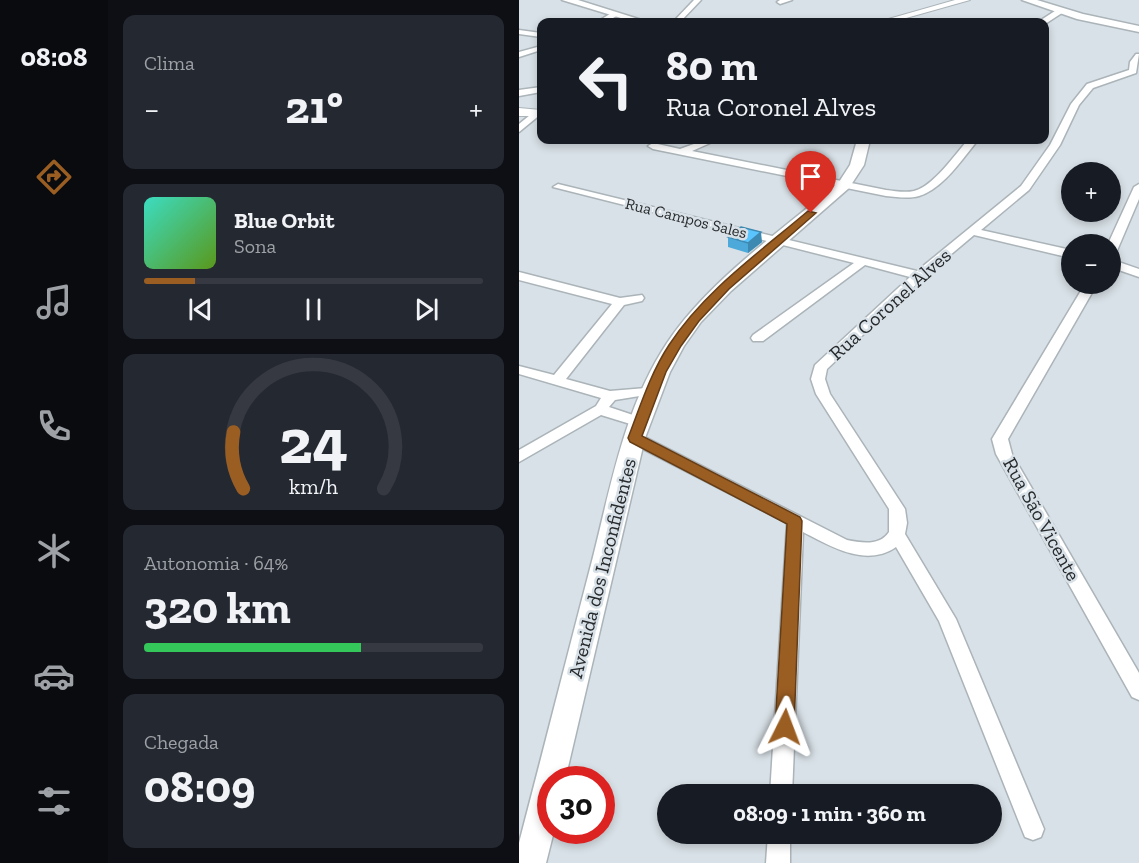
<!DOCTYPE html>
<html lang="pt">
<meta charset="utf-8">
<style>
:root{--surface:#171b24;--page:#242831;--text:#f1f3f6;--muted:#9ea1a6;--line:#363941;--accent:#9a5d22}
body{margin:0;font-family:"Zilla Slab",serif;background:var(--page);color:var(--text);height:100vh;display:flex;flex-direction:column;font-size:22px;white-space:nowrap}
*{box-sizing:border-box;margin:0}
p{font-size:20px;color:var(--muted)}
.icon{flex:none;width:33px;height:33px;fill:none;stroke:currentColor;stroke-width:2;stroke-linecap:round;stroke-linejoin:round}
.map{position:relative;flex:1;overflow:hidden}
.sheet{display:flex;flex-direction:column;gap:15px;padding:15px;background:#0d0f14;width:411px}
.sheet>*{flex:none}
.banner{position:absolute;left:18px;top:18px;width:512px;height:126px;border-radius:12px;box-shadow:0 3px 9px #0003;background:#171b24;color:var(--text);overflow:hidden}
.tools{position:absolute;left:542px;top:162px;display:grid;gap:12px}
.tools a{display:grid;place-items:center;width:60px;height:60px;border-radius:50%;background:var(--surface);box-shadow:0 3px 9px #0003;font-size:30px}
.speed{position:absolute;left:18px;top:766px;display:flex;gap:12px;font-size:30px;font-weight:700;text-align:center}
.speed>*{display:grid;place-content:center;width:78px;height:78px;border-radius:50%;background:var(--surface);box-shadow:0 3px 9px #0003;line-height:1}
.speed .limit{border:9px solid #d22;background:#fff;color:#111}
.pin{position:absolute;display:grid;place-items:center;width:51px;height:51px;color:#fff;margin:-62px -26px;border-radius:50% 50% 50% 0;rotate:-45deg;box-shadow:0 0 6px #0007}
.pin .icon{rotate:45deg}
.me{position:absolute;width:66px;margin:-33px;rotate:3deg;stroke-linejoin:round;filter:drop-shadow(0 0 4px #0008)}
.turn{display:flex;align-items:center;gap:21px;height:126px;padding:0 30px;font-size:27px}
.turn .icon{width:78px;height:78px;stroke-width:2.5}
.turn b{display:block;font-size:42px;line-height:51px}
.big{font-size:45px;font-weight:700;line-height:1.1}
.sheet .widget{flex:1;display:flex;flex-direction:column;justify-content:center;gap:9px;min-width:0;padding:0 21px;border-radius:12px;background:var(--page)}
.sheet .dial{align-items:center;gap:0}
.dial svg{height:156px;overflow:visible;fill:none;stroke:var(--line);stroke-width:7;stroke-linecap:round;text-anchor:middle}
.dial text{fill:var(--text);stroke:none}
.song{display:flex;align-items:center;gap:18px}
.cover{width:72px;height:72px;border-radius:9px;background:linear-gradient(135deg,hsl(170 70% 55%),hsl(90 70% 35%))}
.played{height:6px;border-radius:3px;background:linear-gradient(90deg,var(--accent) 15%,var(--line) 15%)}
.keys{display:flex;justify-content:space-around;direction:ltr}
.heat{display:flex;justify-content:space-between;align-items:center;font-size:33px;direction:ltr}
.charge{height:9px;border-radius:4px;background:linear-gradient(90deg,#34c759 64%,var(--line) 0)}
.trip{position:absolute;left:138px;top:784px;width:345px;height:60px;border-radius:30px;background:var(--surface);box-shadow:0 3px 9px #0003;font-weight:700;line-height:60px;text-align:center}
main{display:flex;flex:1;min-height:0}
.menu{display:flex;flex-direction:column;width:108px;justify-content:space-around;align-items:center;background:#090b0e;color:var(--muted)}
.menu .icon{width:42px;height:42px}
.menu .active{color:var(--accent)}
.menu b{font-size:27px;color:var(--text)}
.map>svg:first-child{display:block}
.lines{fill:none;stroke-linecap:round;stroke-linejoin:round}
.minor-casing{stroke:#abb4b9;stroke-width:3}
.tertiary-casing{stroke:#abb4b9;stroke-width:2}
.secondary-casing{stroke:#abb4b9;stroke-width:3}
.minor{fill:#fff;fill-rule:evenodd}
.tertiary{fill:#fff;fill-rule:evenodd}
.secondary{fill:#fff;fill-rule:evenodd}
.wall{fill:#4da9da}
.shaded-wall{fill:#3e89b1}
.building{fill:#59c4fd;stroke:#3e89b1;stroke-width:1.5}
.route{fill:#9a5d22;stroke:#643c16;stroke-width:1.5}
.labels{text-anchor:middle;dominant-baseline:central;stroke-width:5;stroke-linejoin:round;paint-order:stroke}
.far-street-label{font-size:16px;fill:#272a2c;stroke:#d8e1e7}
.street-label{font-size:20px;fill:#272a2c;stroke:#d8e1e7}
</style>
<main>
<nav class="menu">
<b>08:08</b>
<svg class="icon active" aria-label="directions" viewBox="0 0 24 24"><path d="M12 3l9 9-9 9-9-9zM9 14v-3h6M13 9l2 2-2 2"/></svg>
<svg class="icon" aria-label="music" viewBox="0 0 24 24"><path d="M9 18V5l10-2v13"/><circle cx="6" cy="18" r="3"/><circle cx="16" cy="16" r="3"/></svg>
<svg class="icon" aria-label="phone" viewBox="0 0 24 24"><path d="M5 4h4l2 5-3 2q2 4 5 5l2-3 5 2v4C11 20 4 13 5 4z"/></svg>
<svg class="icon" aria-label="climate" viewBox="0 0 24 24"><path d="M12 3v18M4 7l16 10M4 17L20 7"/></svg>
<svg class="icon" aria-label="car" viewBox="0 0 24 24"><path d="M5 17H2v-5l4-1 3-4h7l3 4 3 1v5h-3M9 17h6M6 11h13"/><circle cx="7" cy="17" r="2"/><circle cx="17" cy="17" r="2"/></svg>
<svg class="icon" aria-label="filters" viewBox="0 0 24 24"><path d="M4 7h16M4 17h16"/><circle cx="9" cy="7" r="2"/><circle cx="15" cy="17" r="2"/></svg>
</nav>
<section class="sheet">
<div class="widget"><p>Clima</p>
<div class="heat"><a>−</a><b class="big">21°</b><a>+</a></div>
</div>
<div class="widget">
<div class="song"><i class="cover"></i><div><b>Blue Orbit</b><p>Sona</p></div></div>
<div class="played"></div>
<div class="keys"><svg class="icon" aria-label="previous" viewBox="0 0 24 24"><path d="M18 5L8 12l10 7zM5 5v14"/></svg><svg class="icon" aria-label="pause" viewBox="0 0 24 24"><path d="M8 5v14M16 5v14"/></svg><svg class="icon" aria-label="next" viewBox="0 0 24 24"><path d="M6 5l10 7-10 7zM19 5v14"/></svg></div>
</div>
<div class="widget dial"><svg viewBox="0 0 100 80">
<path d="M14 69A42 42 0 1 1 86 69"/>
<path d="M14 69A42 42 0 0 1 9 40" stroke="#9a5d22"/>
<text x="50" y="56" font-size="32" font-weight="700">24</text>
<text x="50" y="72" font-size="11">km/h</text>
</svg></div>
<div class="widget"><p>Autonomia · 64%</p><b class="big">320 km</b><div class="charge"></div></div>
<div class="widget"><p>Chegada</p><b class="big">08:09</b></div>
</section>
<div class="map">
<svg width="620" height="863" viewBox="0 0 620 863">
<rect width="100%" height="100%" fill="#d8e1e7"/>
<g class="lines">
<g class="minor-casing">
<path id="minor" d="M175,0h7l-21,22h-7z
M261,0h12l-12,4 -3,-2z
M539,9l7,2 -20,13 -7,-2z
M94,12l7,2 -14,8h-9z
M0,30l22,3v4l-22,-3z
M22,46v4l-22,7v-5z
M617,54h3l-3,19 -43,15 -14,17 -19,40 -31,45 -48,40 90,20v8l-97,-23 -51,43 -96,91 -2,10 5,15 75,115 2,14 -2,11 51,85 88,210 -3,8 -8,3 -8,-3 -86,-216 -43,-74c-30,21 -66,-1 -93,-15l-11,263h-22l17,-272 -158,-81 -3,-4 8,-5 5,1 208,106c15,3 33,6 42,-8v-23l-73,-115 -5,-15 4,-14 95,-88 -45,-12 -102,76h-10l-2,-3 2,-3 101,-72 -301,-76 5,-3 359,87 104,-85 29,-41 21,-41 16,-20 42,-14 1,-8z
M22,87v5l-22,4v-6z
M16,111h6v3l-22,18v-8z
M186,140h12l-25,11 194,39c9,1 19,3 28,1 20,-5 41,-37 54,-51h10c-15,18 -35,49 -59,56 -10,3 -22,1 -33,0l-233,-47 -5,-3 5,-3 27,6z
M620,184v15l-23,54 -6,3v-12h-2l26,-57z
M591,259l29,10v8l-29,-10z
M0,272l101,26 22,-3 2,3 -2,3 -18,4 -58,74 44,12 48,-4 2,3 -2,3 -43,7 -6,7 36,12 2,3 -2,3 -5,2 -39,-12 -82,47v-12l77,-44 5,-8 -82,-24v-8l35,9 58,-71 -93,-24z
M566,284h12l-89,155 4,15 127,219v27l-7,-3 -136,-243 -4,-15z
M249,834h22v29h-24z"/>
</g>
<g class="tertiary-casing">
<path id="tertiary" d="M436,0h15l-78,22h-14z
M0,108l22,2v6h-22z"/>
</g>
<g class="secondary-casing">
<path id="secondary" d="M43,0h16l70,22h-14z
M503,0h15l46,14 56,12v6l-62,-13z
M338,140h13l-6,25 -15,23 -118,103 -30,31 -17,24 -14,26 -25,66 -80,342h-14v51h3l-8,32h-27v-20c25,-95 49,-191 74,-286 18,-72 32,-151 74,-214 41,-62 115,-113 172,-161l11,-17z"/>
</g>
<use href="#minor" class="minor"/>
<use href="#tertiary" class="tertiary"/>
<use href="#secondary" class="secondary"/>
</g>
<path class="wall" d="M209,237l34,5 -14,11 -20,-6z"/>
<path class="shaded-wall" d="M242,232l1,10 -14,11v-10z"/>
<path class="building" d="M222,227l20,5 -13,11 -20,-6z"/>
<path class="route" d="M289,211l8,2 -87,76 -30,32 -18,25 -15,26 -24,64 158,81 2,4 -8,206 -3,6 -6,2 -7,-2 -3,-6 12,-203 -157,-82 -2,-4c12,-31 22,-64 41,-93 35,-54 91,-93 139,-134z"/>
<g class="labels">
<g class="far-street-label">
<text transform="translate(167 218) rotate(14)">Rua Campos Sales</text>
</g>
<g class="street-label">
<text transform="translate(371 304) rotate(-42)">Rua Coronel Alves</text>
<text transform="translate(523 519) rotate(61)">Rua São Vicente</text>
<text transform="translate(83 568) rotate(-76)">Avenida dos Inconfidentes</text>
</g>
</g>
</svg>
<div class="tools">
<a>+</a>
<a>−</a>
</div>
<div class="speed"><div class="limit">30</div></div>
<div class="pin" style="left:292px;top:213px;background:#d93025"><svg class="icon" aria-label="arrive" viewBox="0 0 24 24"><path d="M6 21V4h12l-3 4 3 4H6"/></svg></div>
<svg class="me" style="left:266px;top:727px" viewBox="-20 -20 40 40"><path d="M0-17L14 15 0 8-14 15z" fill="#9a5d22" stroke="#fff" stroke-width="4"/></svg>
<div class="trip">08:09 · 1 min · 360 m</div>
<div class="banner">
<div class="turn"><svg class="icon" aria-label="left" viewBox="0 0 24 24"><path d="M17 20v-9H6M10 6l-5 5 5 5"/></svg><div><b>80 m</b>Rua Coronel Alves</div></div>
</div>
</div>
</main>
